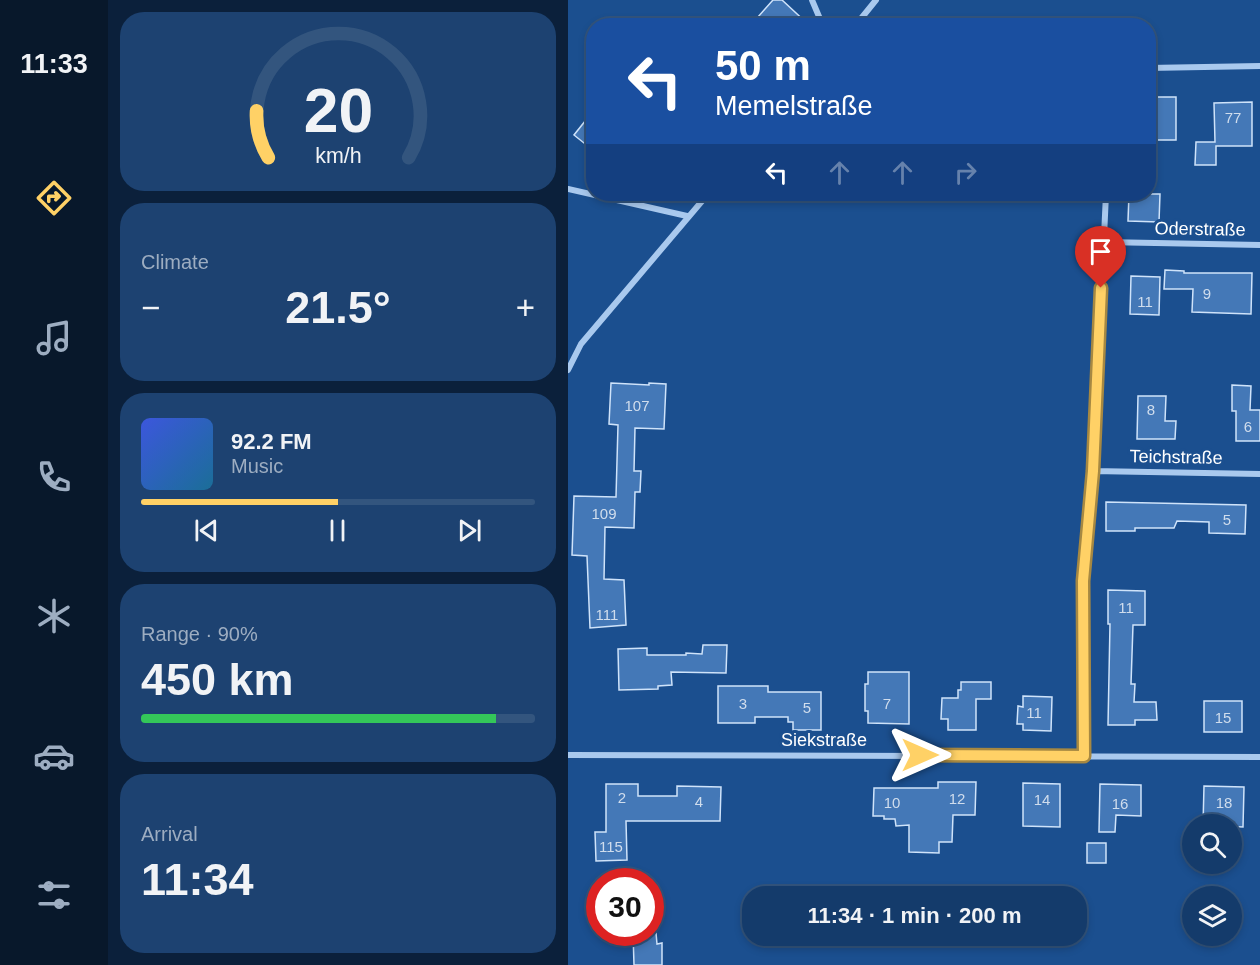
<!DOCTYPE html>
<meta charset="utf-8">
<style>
:root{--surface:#143b6b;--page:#1d4271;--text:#f1f3f6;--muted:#9dadc1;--line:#33557e;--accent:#ffd166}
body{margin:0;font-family:Helvetica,sans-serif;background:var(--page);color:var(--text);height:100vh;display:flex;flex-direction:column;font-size:22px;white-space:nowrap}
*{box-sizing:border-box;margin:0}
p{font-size:20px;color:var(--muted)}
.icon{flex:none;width:33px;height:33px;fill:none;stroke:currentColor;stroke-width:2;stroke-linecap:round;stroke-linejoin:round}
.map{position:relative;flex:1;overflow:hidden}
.panel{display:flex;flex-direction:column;gap:12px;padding:12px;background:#0b203b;width:460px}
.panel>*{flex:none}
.hud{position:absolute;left:18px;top:18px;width:570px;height:183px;border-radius:24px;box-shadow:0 3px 9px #0003,0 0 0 2px var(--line);background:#1a4fa0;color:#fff;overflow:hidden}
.fabs{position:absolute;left:614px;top:814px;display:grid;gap:12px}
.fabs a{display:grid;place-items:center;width:60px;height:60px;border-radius:50%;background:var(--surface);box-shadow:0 3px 9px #0003,0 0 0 2px var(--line);font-size:30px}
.speed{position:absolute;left:18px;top:868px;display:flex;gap:12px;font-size:30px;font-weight:700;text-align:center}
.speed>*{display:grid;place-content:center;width:78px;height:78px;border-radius:50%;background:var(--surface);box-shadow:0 3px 9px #0003,0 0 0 2px var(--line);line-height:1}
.speed .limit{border:9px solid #d22;background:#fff;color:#111}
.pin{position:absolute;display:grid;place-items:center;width:51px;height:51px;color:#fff;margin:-62px -26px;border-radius:50% 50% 50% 0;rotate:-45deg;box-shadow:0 0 6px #0007}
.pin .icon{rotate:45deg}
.me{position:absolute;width:66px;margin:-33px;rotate:90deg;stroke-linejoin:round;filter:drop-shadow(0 0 4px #0008)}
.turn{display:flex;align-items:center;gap:21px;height:126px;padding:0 30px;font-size:27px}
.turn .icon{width:78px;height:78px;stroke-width:2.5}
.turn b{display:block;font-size:42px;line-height:51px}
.lanes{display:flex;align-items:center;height:57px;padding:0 30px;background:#0003;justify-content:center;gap:30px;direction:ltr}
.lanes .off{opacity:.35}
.big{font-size:45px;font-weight:700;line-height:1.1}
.panel .widget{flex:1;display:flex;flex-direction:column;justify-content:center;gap:9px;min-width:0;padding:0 21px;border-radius:24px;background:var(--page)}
.panel .dial{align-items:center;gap:0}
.dial svg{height:156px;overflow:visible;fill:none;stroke:var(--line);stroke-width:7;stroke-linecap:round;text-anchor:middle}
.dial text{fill:var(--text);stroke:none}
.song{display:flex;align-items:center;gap:18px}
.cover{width:72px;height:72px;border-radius:9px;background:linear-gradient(135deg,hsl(230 70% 55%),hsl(200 70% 35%))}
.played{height:6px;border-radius:3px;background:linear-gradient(90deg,var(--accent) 50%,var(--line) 50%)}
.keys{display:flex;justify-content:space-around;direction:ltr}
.heat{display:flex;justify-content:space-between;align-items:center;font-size:33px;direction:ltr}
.charge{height:9px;border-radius:4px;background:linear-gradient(90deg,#34c759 90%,var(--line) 0)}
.trip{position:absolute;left:174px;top:886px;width:345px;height:60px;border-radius:24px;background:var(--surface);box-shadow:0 3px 9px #0003,0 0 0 2px var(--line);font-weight:700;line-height:60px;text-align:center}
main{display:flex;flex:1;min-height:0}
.menu{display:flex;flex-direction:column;width:108px;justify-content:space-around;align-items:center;background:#08182b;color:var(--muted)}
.menu .icon{width:42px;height:42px}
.menu .on{color:var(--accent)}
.menu b{font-size:27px;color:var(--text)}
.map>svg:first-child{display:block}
.building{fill:#4478b7;stroke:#cfe3fa;stroke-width:1.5}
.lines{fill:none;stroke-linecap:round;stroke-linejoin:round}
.street{stroke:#a9c9ee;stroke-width:6}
.route-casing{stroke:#a68842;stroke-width:15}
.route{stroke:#ffd166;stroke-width:10}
.labels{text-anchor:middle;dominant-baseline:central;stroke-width:6;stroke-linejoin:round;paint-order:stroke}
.number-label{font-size:15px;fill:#d0dded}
.street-label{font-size:18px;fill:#fff;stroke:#1b4f8f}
</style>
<main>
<nav class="menu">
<b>11:33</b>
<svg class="icon on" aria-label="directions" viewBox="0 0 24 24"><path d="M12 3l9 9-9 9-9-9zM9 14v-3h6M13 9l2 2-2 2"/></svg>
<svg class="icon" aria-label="music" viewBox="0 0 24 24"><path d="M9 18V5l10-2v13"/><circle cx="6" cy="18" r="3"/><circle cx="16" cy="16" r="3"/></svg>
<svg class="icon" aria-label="phone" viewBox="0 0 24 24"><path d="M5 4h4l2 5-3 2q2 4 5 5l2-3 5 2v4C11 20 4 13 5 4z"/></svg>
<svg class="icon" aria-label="climate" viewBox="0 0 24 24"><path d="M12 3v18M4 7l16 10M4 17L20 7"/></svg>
<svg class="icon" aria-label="car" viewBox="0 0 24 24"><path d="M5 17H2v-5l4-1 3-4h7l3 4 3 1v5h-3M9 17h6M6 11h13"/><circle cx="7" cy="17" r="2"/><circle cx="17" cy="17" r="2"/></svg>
<svg class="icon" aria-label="filters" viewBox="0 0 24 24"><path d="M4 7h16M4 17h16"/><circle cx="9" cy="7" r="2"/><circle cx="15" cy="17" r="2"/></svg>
</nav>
<section class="panel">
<div class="widget dial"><svg viewBox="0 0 100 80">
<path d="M14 69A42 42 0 1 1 86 69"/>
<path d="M14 69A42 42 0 0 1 8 45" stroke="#ffd166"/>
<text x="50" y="56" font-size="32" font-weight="700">20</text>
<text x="50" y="72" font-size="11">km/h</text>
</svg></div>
<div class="widget"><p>Climate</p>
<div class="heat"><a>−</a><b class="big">21.5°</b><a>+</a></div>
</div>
<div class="widget">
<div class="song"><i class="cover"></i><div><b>92.2 FM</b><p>Music</p></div></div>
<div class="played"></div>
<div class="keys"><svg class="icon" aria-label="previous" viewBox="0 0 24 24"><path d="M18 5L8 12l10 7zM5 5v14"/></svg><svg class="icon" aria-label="pause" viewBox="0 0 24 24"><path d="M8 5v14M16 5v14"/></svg><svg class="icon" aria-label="next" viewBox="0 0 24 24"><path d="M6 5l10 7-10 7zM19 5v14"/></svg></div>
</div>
<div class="widget"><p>Range · 90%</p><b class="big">450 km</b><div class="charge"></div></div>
<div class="widget"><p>Arrival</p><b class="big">11:34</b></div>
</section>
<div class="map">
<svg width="692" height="965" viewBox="0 0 692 965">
<rect width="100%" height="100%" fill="#1b4f8f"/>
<path class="building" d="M205,0h9l28,26h-60z
M580,97h28v43h-28z
M684,102v44h-36v19h-21l1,-23h19l-1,-39z
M26,110v41l-20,-16z
M561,194h31l-1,28 -31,-1z
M597,270l19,1v2h68l-1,41 -59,-2 1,-23h-29z
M563,276l29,1 -1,38 -29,-1z
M43,383l38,2v-2l17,1 -2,45 -29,-1 -1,43h7l-1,21h-5l-1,36 -29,-1 -1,52 20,1 2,45 -36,3 -3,-72 -15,-1 2,-59 42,1 2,-72 -9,-1z
M664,385l19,1 -1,24h10v31h-24v-30h-4z
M570,396h28l-1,25h11l-1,18h-38z
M538,502l140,3 -1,29 -36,-1v-11l-32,-1 -3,7h-39v3h-29z
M540,590l37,1v34h-12l-2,59h4l-1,18h22l1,18h-22v5h-27l2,-101h-2z
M135,645h24l-1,28 -55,-1 1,13 -14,1v3l-39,1 -1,-41 29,-1v7h39v-2l16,1z
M300,672h41v52l-41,-1v-12h-3v-27h3z
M393,682h30v17h-15v31h-28v-11h-7l1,-21h16v-8h3z
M150,686h50v6h53v38h-28v-8h-5v-5h-33v6h-37z
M455,696l29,1 -1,34 -28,-1v-6h-6l1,-18 5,1z
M636,701h38v31h-38z
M370,782h38l-1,33h-22l-1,27h-13v11l-30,-1v-27l-13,1 -1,-7h-11v-3h-11l1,-28h64z
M455,783l37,1v43l-37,-1z
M38,784h32v12h39v-10l44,1 -1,34h-94l1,39 -31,1 -1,-29h11z
M532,784l41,1v31l-25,-1 -1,17h-16z
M636,786l40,1 -1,40 -40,-2z
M519,843h19v20h-19z
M65,933h23l1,11 5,-1v22h-28z"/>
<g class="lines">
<path class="street" d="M244,0l11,26
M287,26l21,-26
M580,68l112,-2
M0,189l119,27
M535,242l157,3
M0,370l13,-26 127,-150
M525,471l167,3
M0,755l692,2
M516,756l-1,-175 10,-110 13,-277"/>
</g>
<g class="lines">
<g class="route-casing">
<path id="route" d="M352,755l164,1 -1,-175 10,-110 8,-183"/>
</g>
<use href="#route" class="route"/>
</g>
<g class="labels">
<g class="number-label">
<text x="665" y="117">77</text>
<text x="639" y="293">9</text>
<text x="577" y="301">11</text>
<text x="69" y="405">107</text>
<text x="583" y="409">8</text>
<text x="680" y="426">6</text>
<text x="36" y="513">109</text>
<text x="659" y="519">5</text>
<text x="558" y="607">11</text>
<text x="39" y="614">111</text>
<text x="175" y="703">3</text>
<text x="319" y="703">7</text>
<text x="239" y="707">5</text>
<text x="466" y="712">11</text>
<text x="655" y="717">15</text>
<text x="54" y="797">2</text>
<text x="389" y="798">12</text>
<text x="474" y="799">14</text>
<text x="131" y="801">4</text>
<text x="324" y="802">10</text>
<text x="656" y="802">18</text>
<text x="552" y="803">16</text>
<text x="43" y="846">115</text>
</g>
<g class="street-label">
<text transform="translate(632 229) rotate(1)">Oderstraße</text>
<text transform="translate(608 457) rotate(1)">Teichstraße</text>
<text x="256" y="740">Siekstraße</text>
</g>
</g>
</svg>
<div class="fabs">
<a><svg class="icon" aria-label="search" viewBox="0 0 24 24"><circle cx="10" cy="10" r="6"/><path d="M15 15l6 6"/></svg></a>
<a><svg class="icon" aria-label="layers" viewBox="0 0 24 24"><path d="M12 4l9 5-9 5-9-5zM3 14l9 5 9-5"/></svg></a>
</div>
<div class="speed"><div class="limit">30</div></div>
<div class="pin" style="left:533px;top:288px;background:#d93025"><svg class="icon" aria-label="arrive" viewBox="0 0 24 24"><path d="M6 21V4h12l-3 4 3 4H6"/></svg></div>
<svg class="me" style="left:352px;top:755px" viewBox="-20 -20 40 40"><path d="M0-17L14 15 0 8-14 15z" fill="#ffd166" stroke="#fff" stroke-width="4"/></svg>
<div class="trip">11:34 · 1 min · 200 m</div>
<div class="hud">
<div class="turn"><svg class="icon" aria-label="left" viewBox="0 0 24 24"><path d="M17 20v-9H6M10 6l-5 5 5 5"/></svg><div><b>50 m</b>Memelstraße</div></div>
<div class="lanes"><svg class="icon" aria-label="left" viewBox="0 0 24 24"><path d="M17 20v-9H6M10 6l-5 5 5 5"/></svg><svg class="icon off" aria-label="ahead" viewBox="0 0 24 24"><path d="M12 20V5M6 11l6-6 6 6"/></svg><svg class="icon off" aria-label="ahead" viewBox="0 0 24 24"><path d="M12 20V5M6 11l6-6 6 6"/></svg><svg class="icon off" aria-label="right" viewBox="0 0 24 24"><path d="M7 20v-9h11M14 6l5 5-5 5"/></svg></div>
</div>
</div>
</main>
